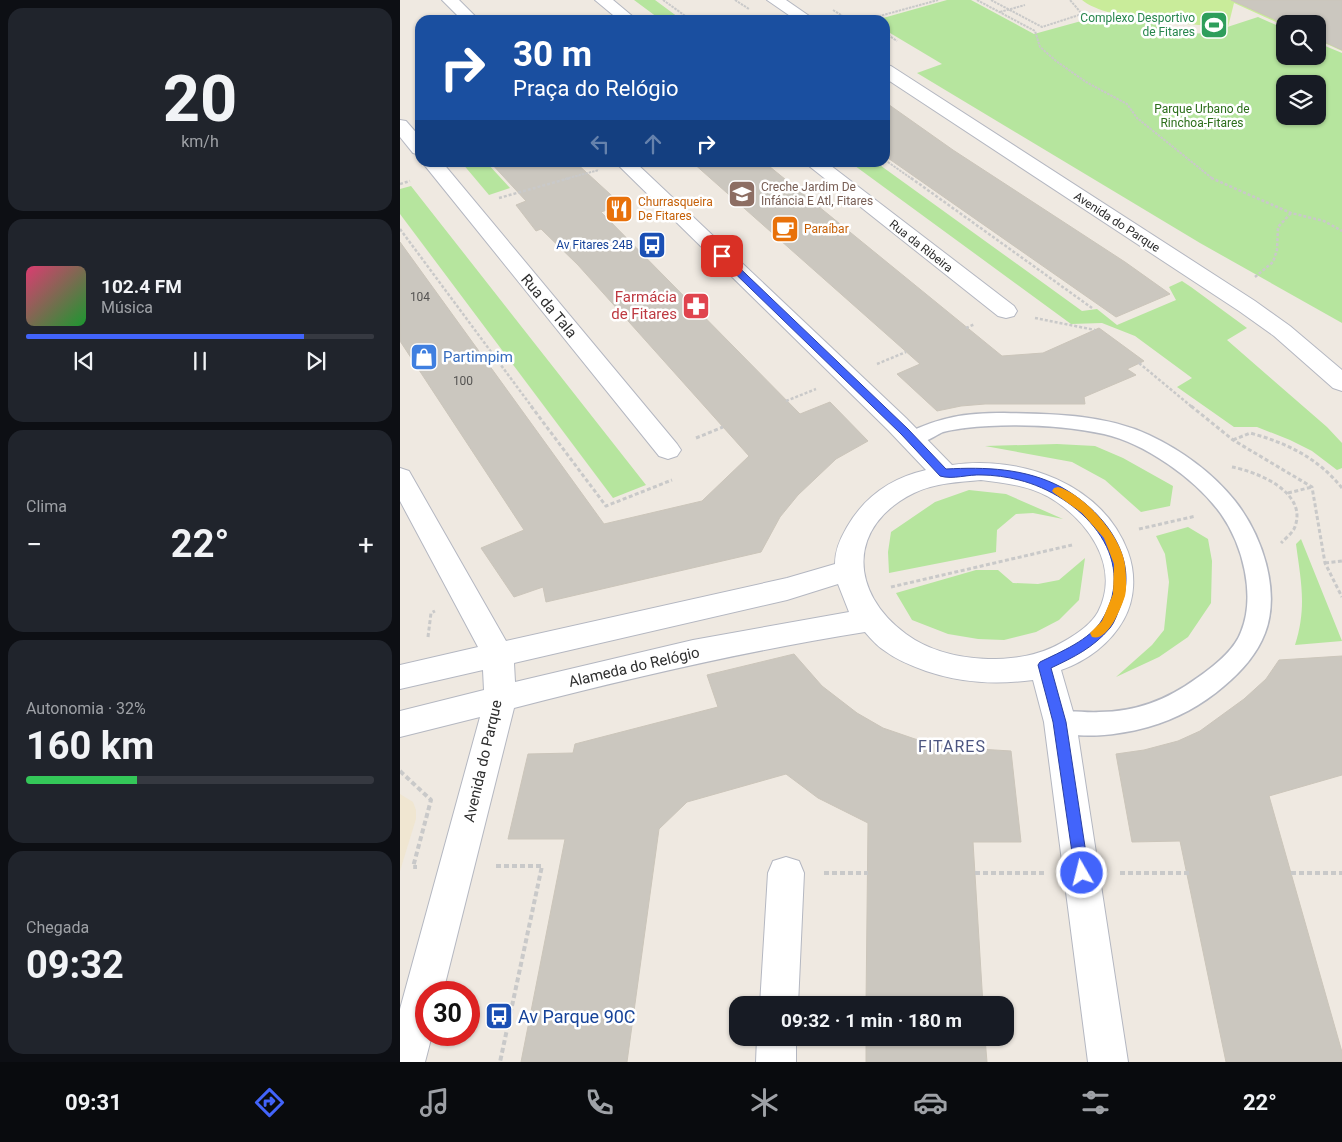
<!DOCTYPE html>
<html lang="pt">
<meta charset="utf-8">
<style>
:root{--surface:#171b24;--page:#20242c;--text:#f1f3f6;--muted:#9ea1a6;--line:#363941;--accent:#4264fb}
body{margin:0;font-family:Roboto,sans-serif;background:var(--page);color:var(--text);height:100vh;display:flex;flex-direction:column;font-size:19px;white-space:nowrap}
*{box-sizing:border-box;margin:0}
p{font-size:16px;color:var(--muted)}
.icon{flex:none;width:28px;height:28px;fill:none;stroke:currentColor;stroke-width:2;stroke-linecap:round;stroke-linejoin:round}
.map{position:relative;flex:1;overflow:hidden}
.panel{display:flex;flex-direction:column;gap:8px;padding:8px;background:#0d0f14;width:400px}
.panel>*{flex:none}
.hud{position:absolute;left:15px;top:15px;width:475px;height:152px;border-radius:15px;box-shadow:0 1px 4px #0004;background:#1a4fa0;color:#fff;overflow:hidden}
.fabs{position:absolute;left:876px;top:15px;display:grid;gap:10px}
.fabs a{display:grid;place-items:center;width:50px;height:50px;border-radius:10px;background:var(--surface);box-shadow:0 1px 4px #0004;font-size:25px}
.speed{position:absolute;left:15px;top:981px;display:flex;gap:10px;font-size:25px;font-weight:700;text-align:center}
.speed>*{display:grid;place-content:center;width:65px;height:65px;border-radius:50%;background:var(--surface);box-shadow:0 1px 4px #0004;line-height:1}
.speed .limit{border:8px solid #d22;background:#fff;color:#111}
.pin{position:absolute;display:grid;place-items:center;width:42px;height:42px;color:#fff;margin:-21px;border-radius:10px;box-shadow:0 2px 8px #0006}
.me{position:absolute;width:55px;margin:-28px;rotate:352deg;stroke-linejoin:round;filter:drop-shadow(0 0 4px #0008)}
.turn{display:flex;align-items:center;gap:18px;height:105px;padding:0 15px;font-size:22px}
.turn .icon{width:65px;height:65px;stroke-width:2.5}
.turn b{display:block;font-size:35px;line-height:42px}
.lanes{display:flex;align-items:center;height:48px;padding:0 15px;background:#0003;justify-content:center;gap:25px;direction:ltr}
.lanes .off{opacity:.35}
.big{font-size:38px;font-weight:700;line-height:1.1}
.panel .tile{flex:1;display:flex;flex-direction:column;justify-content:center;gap:8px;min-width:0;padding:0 18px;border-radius:15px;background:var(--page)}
.panel .dial{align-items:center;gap:0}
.dial b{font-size:65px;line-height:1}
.song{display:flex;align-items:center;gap:15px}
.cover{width:60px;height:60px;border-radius:8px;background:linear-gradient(135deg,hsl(340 70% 55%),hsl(130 70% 35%))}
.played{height:5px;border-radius:2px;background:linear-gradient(90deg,var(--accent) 80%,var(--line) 80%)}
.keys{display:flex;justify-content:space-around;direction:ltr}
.heat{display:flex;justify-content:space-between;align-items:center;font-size:28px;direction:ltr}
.charge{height:8px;border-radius:4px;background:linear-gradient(90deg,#34c759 32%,var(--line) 0)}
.trip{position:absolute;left:329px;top:996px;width:285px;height:50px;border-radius:15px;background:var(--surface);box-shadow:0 1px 4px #0004;font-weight:700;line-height:50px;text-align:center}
.menu{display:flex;height:80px;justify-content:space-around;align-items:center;background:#090b0e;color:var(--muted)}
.menu .icon{width:35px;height:35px}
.menu .on{color:var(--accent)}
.menu b{font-size:22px;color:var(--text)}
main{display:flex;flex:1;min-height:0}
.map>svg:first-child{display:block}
.education{fill:#f0e6d1}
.green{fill:#b6e59e;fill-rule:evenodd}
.pitch{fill:#c9ec9a}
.building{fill:#cbc7bf;stroke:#cbc5ba}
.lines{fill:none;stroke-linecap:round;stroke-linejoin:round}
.lane-casing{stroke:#b4b7c1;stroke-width:3}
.street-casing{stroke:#b4b7c1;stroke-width:2}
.path-far3{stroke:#c9c9c9;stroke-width:2;stroke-dasharray:2.5 1;stroke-linecap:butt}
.path-far2{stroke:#c9c9c9;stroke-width:2.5;stroke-dasharray:3 2;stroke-linecap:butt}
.path-far1{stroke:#c9c9c9;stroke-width:3;stroke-dasharray:4 2.5;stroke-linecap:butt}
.path{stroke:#c9c9c9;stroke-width:4;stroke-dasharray:5 3;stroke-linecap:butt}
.lane{fill:#fff;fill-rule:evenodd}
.street{fill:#fff;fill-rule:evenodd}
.route{fill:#4264fb;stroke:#2b41a3}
.slow{fill:#f59e0b}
.labels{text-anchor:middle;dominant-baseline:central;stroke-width:5;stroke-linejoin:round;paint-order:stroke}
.far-leisure-label{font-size:12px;fill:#27864d;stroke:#fff;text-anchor:end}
.far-park-label{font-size:12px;fill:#2c6e1b;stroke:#fff}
.far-education-label{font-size:12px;fill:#785e54;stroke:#fff;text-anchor:start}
.far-food-label{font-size:12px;fill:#c56008;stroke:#fff;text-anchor:start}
.far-street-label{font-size:12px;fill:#2e2e2e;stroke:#fff}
.far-transit-label{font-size:12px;fill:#164399;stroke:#fff;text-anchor:end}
.number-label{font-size:12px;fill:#555452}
.health-label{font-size:15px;fill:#be3a42;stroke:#fff;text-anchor:end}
.street-label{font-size:15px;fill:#2e2e2e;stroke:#fff}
.shop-label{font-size:15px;fill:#366cbe;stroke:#fff;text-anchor:start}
.neighbourhood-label{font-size:16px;letter-spacing:1px;fill:#4d5680;stroke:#fff}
.near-transit-label{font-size:18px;fill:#164399;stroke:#fff;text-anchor:start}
</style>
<main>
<section class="panel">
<div class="tile dial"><b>20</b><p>km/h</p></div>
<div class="tile">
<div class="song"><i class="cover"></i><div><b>102.4 FM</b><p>Música</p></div></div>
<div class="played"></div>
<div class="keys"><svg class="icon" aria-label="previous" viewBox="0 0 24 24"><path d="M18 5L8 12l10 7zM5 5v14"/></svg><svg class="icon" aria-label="pause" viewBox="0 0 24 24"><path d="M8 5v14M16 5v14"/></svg><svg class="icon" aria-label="next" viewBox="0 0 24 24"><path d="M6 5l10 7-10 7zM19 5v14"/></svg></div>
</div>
<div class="tile"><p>Clima</p>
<div class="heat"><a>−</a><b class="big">22°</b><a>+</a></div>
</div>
<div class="tile"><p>Autonomia · 32%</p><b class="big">160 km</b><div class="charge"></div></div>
<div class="tile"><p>Chegada</p><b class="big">09:32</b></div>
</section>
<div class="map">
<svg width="942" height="1062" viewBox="0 0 942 1062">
<rect width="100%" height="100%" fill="#efe9e1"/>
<path class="education" d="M0,794l13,8 3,8v9l-16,52z"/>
<path class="green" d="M234,0h21l27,20h-21z
M547,0h24l63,34 91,-25 58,25 26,-1 49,-16 27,12v27h33v-13l24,10v270l-142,-80 -283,-170 25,-9 -57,-34v-10h-9zM885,84h33v32h-33z
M62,163h25l23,25 -21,7z
M451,163h26l205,148 15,-2 20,16 59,-25 -7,-13 13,-6 9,6 56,41 -20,12 100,87 15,16v25l-5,2 -25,-19 -22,-11 -33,-13h-23l-57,-40 15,-9 -57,-42 -33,-13 -31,1z
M11,186l235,299 -33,13 -213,-284v-25z
M657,444l38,2 28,12 50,28 -3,20 -29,6 -36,-32 -33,-18 -87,-16z
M569,490l37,4 57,25 -30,-6 -17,1 -19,16 -1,22 -107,21 -1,-21 3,-20 44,-30z
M788,527l20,12 4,22 -1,42 -23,34 -29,20 -43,20 36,-32 12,-15 5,-48 -4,-28 -9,-18z
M901,539l41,102 -47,4c12,-38 6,-63 1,-101z
M685,558l-6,42 -20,20 -23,12 -32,8 -26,-1 -30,-5 -36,-14 -16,-27 80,-23h22l15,13 25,1 21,-4z"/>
<path class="pitch" d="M682,0h260v51l-24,-11v-16h-33v2l-51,-23 -6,24c-35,-3 -119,-5 -146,-27z"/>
<path class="building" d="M831,0h111v50l-24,-11v-15h-33z
M485,102l68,48 172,112 45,32 -54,23 -231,-161z
M90,162h85l47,43 -21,7 199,202 30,-12 38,39 -32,18 -38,36 -18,22 -19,35 -215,50 -3,-15 -29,10 -33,-49 43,-18 -124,-189v-99l204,282 98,-23 47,-45 -171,-191 -37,-36 -5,2 -20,-26 10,-4z
M292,162h72l238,194 41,-3 56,-25 45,33 -17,8 9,6 -52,22 1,7h-100l-24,2 -24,5 -40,-37 23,-10z
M394,654l28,32 35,27 26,15 32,11 31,8 65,4 10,91h-48l10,163h-117l2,-182 -50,-25 -32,-24 -99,28 -28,27 -32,233h-106l44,-223h-57l20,-85 45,-1 2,-9 143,-37 -11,-32z
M942,656v119l-73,21 73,256v10h-116l-46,-221 -48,1 -16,-88 28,-4 34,-9 22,-10 44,-32 22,-20 13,-19z
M466,1038h119l2,24h-121z"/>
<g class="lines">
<g class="lane-casing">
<path id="lane" d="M604,413c48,1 100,1 145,22 32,15 64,38 86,66 27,34 46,90 30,132 -8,21 -24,39 -41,53 -22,19 -48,33 -76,41 -29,8 -68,13 -97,3l-4,-8 4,-8c15,-5 32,-1 48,-2 37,0 68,-12 98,-34 16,-11 37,-27 44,-46 15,-36 2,-87 -20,-118 -24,-34 -76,-71 -117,-80 -42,-9 -96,-11 -139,-6 -7,1 -15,2 -22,4 -13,6 -24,16 -38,12l-3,-5 3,-5c36,-17 58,-21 99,-21z"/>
</g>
<g class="street-casing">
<path id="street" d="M42,0h17l20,20h-17z
M195,0h18l24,20h-18z
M367,0h19l29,20h-19z
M485,65l6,1 364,235 35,25 52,44v21l-9,-3 -59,-52 -35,-25 -354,-233z
M0,120l6,1 14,16v18l-7,-2 -13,-16z
M22,162h20l235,282 4,6 -4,6 -9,3 -9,-3z
M215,162h20l271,256 46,47c69,-10 150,18 176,87 8,22 7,47 -4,67 -13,24 -37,42 -63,51l15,52 52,340h-40l-44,-340 -11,-42c-38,5 -71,3 -107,-9 -14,-5 -29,-11 -41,-20 -8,-5 -14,-12 -20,-19 -119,19 -235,46 -351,76l-71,284h-17v43h6l-7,27h-25v-53l80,-292 -80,20v-26l84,-21 -1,-20 -83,19v-24l78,-18 -78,-146v-33l9,3 97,170 281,-63 48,-14c0,-14 5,-25 12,-37 18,-31 44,-49 79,-57l-38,-40zM581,480c23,3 45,5 66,16 39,22 75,69 51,116 -7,13 -24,24 -37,31 -23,13 -47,16 -73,16 -28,-1 -59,-8 -82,-25 -57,-42 -59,-108 8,-141 21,-10 45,-11 67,-13zM438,584l11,28 -156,28 -178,42 -1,-19 273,-63z
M404,162h22l188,144 3,5 -3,5 -8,2 -8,-2z
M386,857l13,4 5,12 -6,132h-38l8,-132 5,-12z
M357,1038h39v24h-40z"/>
</g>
<path class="path-far3" d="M263,0l28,20
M335,0l14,9
M577,0l58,31 5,16 16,14 30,21 41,22 10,14 76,61
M591,0l51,27 40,-13 -12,-14
M433,10l16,10
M600,12l25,-7
M465,20l73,-20
M485,33l12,8
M485,160l27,19
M165,179l34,-9"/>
<path class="path-far2" d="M511,178l181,130
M811,178l80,35 33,8 18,10
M0,184l10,-3
M99,198l71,-20
M0,229l132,178
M855,277l18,-15 4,-12 1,-23 13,-14
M635,318l60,12
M566,328l9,-4
M739,363l53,44
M477,364l29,-12
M386,401l30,-12"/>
<path class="path-far1" d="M131,406l75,100 66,-26
M791,406l42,34 79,47 13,76 17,34
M296,438l27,-11
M833,440l17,-7c37,10 68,25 92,55
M832,467c26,5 78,26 62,62 -3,5 -9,10 -13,14
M888,493l24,-6
M739,529l57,-13
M925,563l17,-2
M491,587l181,-42
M28,637l3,-24 4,-2"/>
<path class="path" d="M0,771l31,29 -18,67h4
M96,866h46l-42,196
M424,873h44
M575,873h69
M720,873h69
M891,873h51"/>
<use href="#lane" class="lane"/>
<use href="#street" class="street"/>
</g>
<path class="route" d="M322,253l3,1 183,175 38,40c39,-2 79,-1 115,18 42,23 80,71 59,120 -3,7 -5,15 -10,21 -17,20 -36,29 -59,40l15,54 23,151 -2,5 -5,2 -5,-2 -2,-5 -22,-151 -15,-57 2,-3c20,-10 50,-22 62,-42 39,-64 -23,-125 -83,-140 -11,-3 -26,-5 -37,-5 -14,-1 -29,5 -42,1l-39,-42 -182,-176 -2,-2z"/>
<path class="slow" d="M658,487c26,7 64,50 67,78 1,9 2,22 0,31 -4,12 -17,46 -33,41l-2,-4 12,-12 11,-27 1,-30 -10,-26 -22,-25 -28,-20 -2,-2 2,-3z"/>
<defs>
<g id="stadium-square" transform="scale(1.4375)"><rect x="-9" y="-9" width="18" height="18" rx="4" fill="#2e9e5b" stroke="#fff"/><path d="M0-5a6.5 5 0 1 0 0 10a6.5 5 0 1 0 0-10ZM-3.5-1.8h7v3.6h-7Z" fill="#fff"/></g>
<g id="school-square" transform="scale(1.4375)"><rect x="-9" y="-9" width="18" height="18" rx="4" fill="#8d6e63" stroke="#fff"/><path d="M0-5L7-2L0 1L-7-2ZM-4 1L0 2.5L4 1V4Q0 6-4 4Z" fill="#fff"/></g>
<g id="restaurant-square" transform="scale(1.4375)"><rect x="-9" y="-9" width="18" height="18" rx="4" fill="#e8710a" stroke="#fff"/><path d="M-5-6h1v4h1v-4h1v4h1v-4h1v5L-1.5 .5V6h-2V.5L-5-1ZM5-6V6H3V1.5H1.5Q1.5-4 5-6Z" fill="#fff"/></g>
<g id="cafe-square" transform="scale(1.4375)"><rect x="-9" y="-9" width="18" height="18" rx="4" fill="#e8710a" stroke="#fff"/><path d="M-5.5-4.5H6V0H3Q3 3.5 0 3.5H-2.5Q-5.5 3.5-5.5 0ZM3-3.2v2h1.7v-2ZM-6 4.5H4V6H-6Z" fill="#fff"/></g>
<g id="bus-square" transform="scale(1.4375)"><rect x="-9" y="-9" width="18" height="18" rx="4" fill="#1a4fb4" stroke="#fff"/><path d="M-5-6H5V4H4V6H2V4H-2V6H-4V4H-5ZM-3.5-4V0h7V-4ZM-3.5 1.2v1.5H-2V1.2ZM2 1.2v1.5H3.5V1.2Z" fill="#fff"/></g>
<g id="pharmacy-square" transform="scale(1.4375)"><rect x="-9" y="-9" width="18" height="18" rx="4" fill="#e0444e" stroke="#fff"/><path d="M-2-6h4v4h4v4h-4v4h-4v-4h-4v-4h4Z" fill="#fff"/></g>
<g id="shop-square" transform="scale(1.4375)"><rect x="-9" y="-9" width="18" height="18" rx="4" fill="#3f7fe0" stroke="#fff"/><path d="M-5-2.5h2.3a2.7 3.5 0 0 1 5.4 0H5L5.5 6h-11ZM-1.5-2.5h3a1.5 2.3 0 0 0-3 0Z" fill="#fff"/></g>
</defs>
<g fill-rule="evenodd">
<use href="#stadium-square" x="814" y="25"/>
<use href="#school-square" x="342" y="194"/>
<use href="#restaurant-square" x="219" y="209"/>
<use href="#cafe-square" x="385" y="229"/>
<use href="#bus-square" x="252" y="245"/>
<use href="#pharmacy-square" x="296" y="306"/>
<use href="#shop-square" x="24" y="357"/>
<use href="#bus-square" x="99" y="1016"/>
</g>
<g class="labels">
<g class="far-leisure-label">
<text x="795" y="18">Complexo Desportivo<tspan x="795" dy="14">de Fitares</tspan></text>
</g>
<g class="far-park-label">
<text x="802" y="109">Parque Urbano de<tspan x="802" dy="14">Rinchoa-Fitares</tspan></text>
</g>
<g class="far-education-label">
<text x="361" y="187">Creche Jardim De<tspan x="361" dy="14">Infáncia E Atl, Fitares</tspan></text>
</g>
<g class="far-food-label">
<text x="238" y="202">Churrasqueira<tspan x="238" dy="14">De Fitares</tspan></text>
<text x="404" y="229">Paraíbar</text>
</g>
<g class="far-street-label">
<text transform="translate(717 222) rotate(33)">Avenida do Parque</text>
<text transform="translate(521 246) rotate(38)">Rua da Ribeira</text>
</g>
<g class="far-transit-label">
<text x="233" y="245">Av Fitares 24B</text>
</g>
<g class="number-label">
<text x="20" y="297">104</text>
<text x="63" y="381">100</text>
</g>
<g class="health-label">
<text x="277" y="297">Farmácia<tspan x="277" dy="17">de Fitares</tspan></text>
</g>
<g class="street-label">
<text transform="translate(149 306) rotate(50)">Rua da Tala</text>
<text transform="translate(234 667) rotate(-13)">Alameda do Relógio</text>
<text transform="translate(83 761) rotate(-77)">Avenida do Parque</text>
</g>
<g class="shop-label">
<text x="43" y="357">Partimpim</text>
</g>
<g class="neighbourhood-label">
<text x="552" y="746">FITARES</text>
</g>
<g class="near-transit-label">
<text x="118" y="1016">Av Parque 90C</text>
</g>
</g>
</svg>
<div class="fabs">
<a><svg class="icon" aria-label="search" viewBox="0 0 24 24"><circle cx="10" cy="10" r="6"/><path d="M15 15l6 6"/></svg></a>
<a><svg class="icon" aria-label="layers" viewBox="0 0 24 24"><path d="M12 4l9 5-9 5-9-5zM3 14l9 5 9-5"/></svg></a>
</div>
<div class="speed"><div class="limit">30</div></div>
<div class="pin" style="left:322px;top:256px;background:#d93025"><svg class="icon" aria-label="arrive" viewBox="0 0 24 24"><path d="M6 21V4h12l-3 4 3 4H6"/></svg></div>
<svg class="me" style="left:682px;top:873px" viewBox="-20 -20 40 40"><circle r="17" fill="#4264fb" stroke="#fff" stroke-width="3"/><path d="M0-11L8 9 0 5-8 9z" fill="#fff"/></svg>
<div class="trip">09:32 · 1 min · 180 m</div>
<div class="hud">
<div class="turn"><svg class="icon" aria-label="right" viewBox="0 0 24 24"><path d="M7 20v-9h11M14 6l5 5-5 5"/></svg><div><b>30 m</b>Praça do Relógio</div></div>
<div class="lanes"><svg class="icon off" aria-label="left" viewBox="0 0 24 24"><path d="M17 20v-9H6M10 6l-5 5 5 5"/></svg><svg class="icon off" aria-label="ahead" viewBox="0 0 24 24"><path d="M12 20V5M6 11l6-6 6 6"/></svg><svg class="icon" aria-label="right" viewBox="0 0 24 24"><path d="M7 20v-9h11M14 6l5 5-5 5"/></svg></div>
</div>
</div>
</main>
<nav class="menu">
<b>09:31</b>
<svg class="icon on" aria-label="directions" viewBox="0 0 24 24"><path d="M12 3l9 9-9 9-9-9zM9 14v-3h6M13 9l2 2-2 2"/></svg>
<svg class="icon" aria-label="music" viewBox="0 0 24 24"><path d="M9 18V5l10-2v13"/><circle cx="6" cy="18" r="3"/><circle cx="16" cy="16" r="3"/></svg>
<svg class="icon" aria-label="phone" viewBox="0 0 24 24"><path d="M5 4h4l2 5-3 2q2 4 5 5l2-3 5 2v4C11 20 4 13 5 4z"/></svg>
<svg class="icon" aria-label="climate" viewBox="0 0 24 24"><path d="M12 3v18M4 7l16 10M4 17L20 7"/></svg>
<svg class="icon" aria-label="car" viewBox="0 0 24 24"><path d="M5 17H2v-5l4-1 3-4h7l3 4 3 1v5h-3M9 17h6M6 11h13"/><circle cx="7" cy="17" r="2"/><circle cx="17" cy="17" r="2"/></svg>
<svg class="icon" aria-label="filters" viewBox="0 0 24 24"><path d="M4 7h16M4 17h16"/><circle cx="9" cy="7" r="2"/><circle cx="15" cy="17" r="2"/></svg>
<b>22°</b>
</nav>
